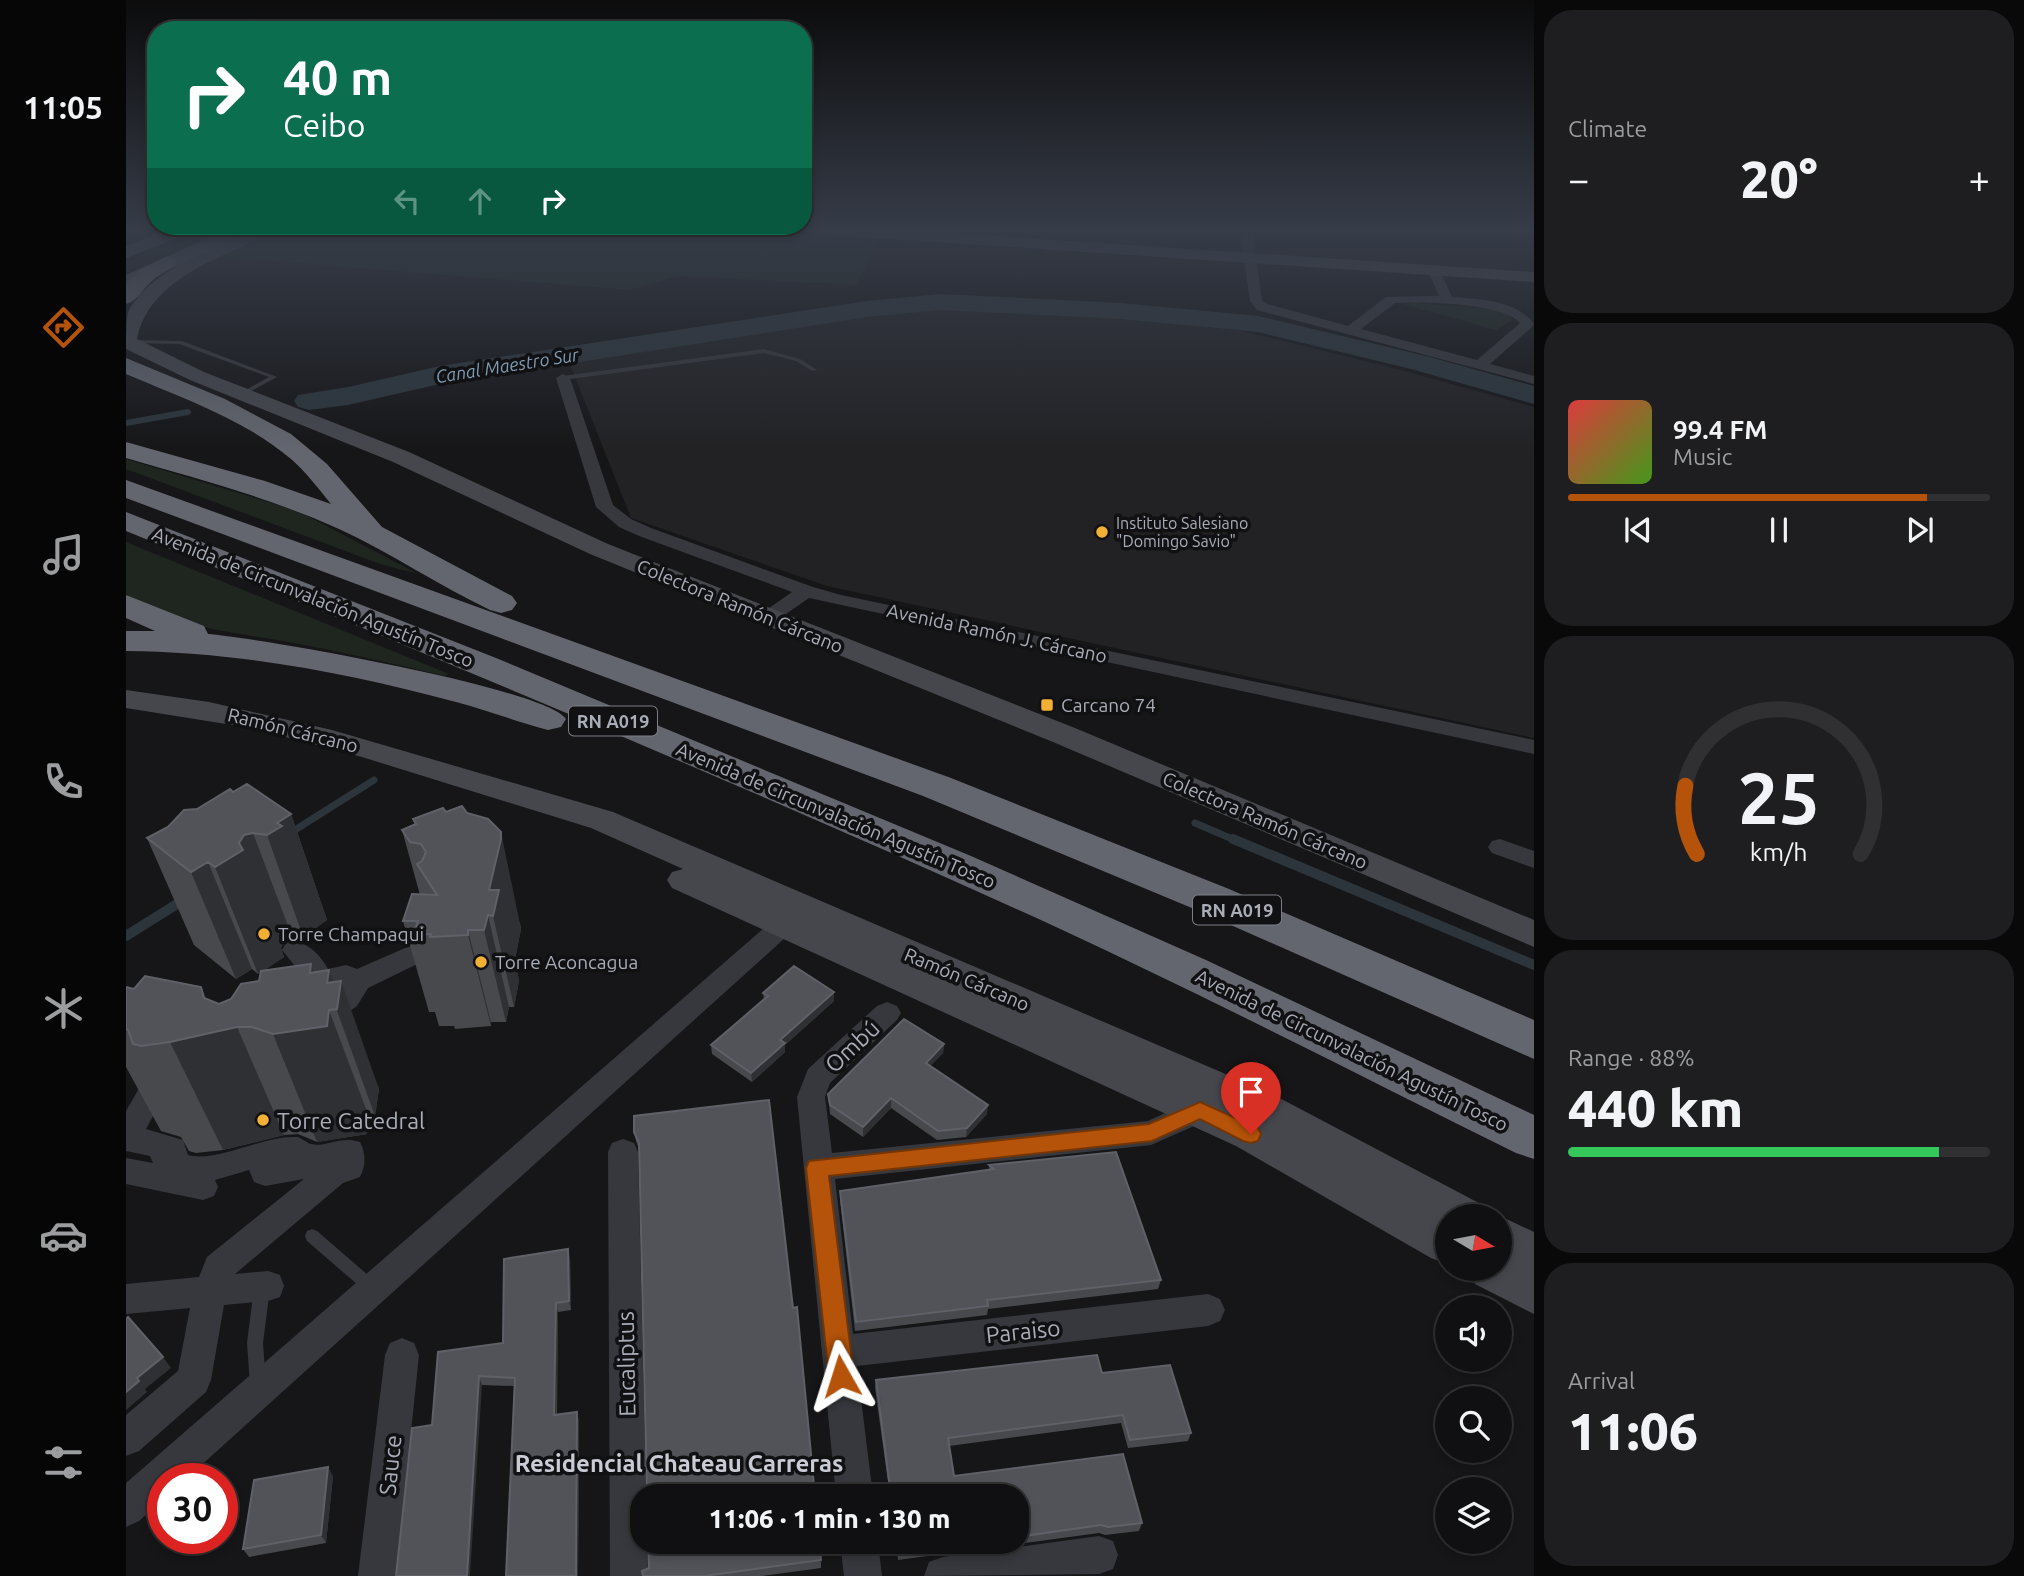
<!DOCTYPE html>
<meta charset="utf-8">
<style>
:root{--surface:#101012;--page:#1e1e20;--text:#f1f3f6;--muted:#9c9d9f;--line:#303032;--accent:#b45309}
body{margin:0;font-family:Ubuntu,sans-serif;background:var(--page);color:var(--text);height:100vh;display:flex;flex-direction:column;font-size:26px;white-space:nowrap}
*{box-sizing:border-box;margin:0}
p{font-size:23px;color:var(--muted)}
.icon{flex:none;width:38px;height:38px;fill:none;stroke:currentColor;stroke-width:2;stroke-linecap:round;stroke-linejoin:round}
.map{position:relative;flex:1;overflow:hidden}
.drawer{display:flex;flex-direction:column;gap:10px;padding:10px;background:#09090a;width:490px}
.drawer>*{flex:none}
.guide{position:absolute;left:21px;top:21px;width:665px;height:214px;border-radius:28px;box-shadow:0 4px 10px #0003,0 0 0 2px var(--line);background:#0b6e4f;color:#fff;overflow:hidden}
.needle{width:46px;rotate:100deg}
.buttons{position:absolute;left:1309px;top:1204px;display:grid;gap:14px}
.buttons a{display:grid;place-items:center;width:77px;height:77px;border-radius:50%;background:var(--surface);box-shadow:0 4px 10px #0003,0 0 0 2px var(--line);font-size:35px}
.speed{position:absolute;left:21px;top:1463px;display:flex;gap:14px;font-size:35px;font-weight:700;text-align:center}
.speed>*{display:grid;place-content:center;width:91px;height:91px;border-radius:50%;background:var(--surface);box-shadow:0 4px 10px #0003,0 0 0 2px var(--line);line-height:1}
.speed .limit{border:10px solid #d22;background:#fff;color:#111}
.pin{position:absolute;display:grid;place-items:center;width:60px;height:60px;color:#fff;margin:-72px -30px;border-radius:50% 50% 50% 0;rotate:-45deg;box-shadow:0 0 7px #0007}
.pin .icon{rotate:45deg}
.me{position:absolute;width:77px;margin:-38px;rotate:354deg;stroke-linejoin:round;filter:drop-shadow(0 0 5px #0008)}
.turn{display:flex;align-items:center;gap:24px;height:147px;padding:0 21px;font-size:32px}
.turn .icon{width:91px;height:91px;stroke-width:2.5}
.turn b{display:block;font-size:49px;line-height:60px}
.lanes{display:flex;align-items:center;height:66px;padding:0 21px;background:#0003;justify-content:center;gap:35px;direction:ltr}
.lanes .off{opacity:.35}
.big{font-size:52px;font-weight:800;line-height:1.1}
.drawer .tile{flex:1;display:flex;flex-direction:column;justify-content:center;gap:10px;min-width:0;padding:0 24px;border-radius:28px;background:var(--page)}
.drawer .dial{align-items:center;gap:0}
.dial svg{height:182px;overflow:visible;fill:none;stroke:var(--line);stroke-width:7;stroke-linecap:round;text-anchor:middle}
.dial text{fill:var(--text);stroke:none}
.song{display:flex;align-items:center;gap:21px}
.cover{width:84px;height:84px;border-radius:10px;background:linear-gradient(135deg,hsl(0 70% 55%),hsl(100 70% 35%))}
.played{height:7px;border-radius:4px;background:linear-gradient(90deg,var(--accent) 85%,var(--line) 85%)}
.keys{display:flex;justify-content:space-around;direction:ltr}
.heat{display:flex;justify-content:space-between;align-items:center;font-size:38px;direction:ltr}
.charge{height:10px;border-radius:5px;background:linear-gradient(90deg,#34c759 88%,var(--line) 0)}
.trip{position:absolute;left:504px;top:1484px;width:399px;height:70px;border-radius:28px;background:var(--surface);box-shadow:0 4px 10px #0003,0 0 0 2px var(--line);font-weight:800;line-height:70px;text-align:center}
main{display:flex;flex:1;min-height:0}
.tab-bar{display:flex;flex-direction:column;width:126px;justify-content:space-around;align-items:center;background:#060607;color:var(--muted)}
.tab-bar .icon{width:49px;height:49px}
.tab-bar .on{color:var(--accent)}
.tab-bar b{font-size:32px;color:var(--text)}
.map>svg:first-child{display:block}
.built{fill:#222225}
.green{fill:#1e261f}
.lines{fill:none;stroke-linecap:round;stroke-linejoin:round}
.stream-far2{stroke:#2c353c;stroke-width:6}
.stream-far1{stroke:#2c353c;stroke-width:7}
.stream{stroke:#2c353c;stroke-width:10}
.river{fill:#2c353c;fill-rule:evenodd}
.lane{fill:#37383d;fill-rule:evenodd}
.street{fill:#37383d;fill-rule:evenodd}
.secondary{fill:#45474d;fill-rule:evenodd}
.primary{fill:#53555c;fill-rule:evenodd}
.highway{fill:#63666e;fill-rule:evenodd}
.wall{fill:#47494d}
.shaded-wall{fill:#2f3033}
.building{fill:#525359;stroke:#5f6168;stroke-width:2}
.route{fill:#b45309;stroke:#753606;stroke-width:2}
.poi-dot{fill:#f2b134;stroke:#111113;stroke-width:2.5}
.labels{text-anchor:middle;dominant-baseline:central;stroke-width:7;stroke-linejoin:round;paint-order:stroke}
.far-poi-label{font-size:16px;fill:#a8adb8;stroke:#111113;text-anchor:start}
.far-water-label{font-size:18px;font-style:italic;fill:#7f9bb3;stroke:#111113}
.shield{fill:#111113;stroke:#7b7e86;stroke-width:2}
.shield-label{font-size:18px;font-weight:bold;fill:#a8adb8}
.street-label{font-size:19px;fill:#a8adb8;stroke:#111113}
.poi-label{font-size:19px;fill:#a8adb8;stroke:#111113;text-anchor:start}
.near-street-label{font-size:23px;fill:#a8adb8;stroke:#111113}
.near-poi-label{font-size:23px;fill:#a8adb8;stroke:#111113;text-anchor:start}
.near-neighbourhood-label{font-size:24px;font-weight:bold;fill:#c9ccd4;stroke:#111113}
</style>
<main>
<nav class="tab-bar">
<b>11:05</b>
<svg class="icon on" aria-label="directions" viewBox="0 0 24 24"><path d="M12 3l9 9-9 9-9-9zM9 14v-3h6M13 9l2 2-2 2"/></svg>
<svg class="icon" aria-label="music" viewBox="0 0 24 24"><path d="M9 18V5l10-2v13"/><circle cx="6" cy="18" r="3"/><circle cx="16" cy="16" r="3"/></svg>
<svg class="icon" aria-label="phone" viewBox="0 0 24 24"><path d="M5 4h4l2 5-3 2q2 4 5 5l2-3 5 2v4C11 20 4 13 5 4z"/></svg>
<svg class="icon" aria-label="climate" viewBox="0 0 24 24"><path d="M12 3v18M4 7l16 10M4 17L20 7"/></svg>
<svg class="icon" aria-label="car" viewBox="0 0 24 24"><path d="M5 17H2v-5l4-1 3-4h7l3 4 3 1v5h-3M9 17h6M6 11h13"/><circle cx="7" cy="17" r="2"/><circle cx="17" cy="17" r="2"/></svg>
<svg class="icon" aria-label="filters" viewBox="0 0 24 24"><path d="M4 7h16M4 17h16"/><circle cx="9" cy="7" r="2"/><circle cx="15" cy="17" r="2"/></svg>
</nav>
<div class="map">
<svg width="1408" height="1576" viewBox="0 0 1408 1576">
<rect width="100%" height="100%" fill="#161618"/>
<path class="built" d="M814,305l102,4 200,22 159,39 133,37v331l-707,-152 -196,-68 -62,-156 299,-51z"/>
<path class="green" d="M156,230h442l155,11 -23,44 -179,-9 -47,14 -407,-33z
M1288,303l92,7 7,10 -17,10 -93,-26z
M0,459l172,52 120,63 -38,-10 -254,-95z
M0,542l323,132 -4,2c-53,-13 -108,-25 -162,-35 -57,-10 -107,-13 -157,-47z"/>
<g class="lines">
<path class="stream-far2" d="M0,423l62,-11"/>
<path class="stream-far1" d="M1069,823l42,18
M161,835l87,-55"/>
<path class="stream" d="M1107,839l301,126
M0,936l59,-37"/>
<path class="river" d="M815,294l180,9 137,13 172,41 104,29v18l-123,-35 -153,-37 -137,-13 -180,-9 -74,7 -427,67 -92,21 -39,5 -11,-3 -4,-6 4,-6 50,-8 92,-21 427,-65z"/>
<path class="lane" d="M2,340l54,1 95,36 -33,18h-4v-2l29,-16 -90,-33 -49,-1 -3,-2z
M638,349l36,10 17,11 -5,1 -16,-10 -32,-8 -201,27 -3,-2 3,-2z
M186,1229l5,2 59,51 3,5 -3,5 -5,2 -5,-2 -59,-51 -2,-5 2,-5z
M135,1289l5,2 3,5 -6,47 3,41 -2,6 -6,2 -6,-2 -2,-6 -3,-41 6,-47 3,-5z"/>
<path class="street" d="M1114,230h12l10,70 5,4 81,22 38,-29 53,-1 -11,-25 6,-4 6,4 12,26c28,2 65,3 82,27l-2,3 -42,37 44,12v8l-277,-74 -7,-9zM1269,303c25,-2 110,0 125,20l-43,37 -116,-31z
M437,374l7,4 43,127 18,14 20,9 162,59 28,8 693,145v14l-725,-156 -33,23h-14l-3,-4 3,-4 30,-21 -153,-56 -20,-9 -23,-20 -40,-129z
M1374,839l34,12v17l-42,-15 -4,-6 4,-6z
M671,904l9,3 4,6 -4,6 -620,560h-23v21l-24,21 -13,6v-44l662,-576z
M309,935l9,2 4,7 -4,7 -76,37 -11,18 -10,7 -28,10 -10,-4 -4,-7 3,-5 -7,-2 -3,-7 10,-16 -26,-32 4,-7c18,-5 33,10 42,26l18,-4 11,4zM215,986l-3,5 -13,8z
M761,1002l10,4 4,7 -4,7 -67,63 -5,14 7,56 316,-32 42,-20 3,-5 10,-4 10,4 5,8 -8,15 -59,26 -316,34 18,155 355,-40 12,5 5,11 -5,11 -12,5 -351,40 16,130h-37l-39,-399 11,-28 69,-63z
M34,1065l10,4 4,8 -28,52 37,11 5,15c29,8 75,-20 109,-18 5,1 10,6 14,7 14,4 29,-9 49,-2 6,12 6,23 0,35l-17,6 -108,91 33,-3 12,4 4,11 -4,11 -12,4 -44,4 -13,75 -5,12 -67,59 -13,5v-41l52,-44 12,-63 -64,6v-30l73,-7 8,-20 97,-78 -39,7 -11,-4 -5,-12 -34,10 3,7 -4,9 -11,4 -77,-16v-26l27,5 -3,-7 -24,-5v-40l24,-42z
M497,1139l11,4 4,9 8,344h-4v46h5l1,34h-38l-2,-424 4,-9z
M276,1338l12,5 5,12 -23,221h-38l27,-221 5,-12z
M973,1536l14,5 5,14 -5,14 -14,5 -175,2 5,-14 14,-5z
M714,1542h38l4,34h-38z"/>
<path class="secondary" d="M127,230h23c-9,9 -27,13 -39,19 -42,18 -91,42 -100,90l67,33 205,80 199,92 467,184 459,192v27l-481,-205 -463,-188 -197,-92 -203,-82 -64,-31c0,-11 0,-28 2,-37 20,-40 86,-66 125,-82z
M698,230h81l629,42v10l-702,-47z
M0,690l83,12 123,28 281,82 657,281 207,109 7,14h-37v48l-16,-6 -195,-112 -564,-258 -5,-8 5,-8 11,-3 -92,-41 -229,-71 -111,-29 -125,-20z
M1374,1216l34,16v82l-59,-30 -6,-15h31z"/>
<path class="primary" d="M40,230h25l-3,4 -62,24v-12z
M100,230h24l-3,4 -121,55v-14z"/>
<path class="highway" d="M41,256l7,2 3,4c-6,8 -16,11 -24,18 -10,8 -14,20 -27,24v-20l13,-13z
M0,358l99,41 66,35 36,30 55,63 130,69 5,7 -5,7 -11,3 -11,-3c-52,-25 -99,-57 -151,-81 -68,-31 -141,-50 -213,-71v-16l139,39 66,23c-13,-16 -25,-32 -40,-45 -47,-40 -109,-61 -165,-85z
M0,480l825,298 278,111 305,131v39l-335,-148 -276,-115 -797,-298z
M0,512l370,146 475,198 235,104 328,155v44l-18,-6c-153,-76 -305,-154 -460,-226 -307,-140 -618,-269 -930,-396z
M0,595l78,31 4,8c51,4 337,54 358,85l-5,8 -13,3c-31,-8 -61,-20 -92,-28 -108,-29 -217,-50 -330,-51v-20h29l-29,-13z"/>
</g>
<path class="wall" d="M107,792l58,22 36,106 -10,7 2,5 -14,10 -12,-3 -9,3 -3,6 3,9 -21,14 48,-7 3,8 19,10 46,107 -4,27 -6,1 -2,17 -50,8 -19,-8 -14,1 -61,15 -27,3 -7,-2 -8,-14 -20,-6 -35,-64v-80l8,2 67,-2 5,12 13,5 12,-5 28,-18 2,-9 -3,2 -6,-5 -16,10 -42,-34 -47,-107 50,-29z
M287,819l107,104 1,6 -6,30 4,22 -5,26h-5l-3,15h-15v4l-36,3 -1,-3h-15l-4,-14h-6l-26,-91 17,-26 -18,-65 13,-5z
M708,992v9l-49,44v7l-33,30 -40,-28 -1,-9 53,-45 -1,-7z
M818,1044l-1,9 -13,13 57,48 -21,23 -29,3 -46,-32 -28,29 -33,-23 -2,-20z
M508,1132l181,364 -168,-8 -8,-339 -3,-8z
M863,1165l172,115 -3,9 -170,20 -1,6 -132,16 -15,-131v-9l149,-21z
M444,1258l1,52 -13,2 -1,103 22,5 -1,156h-72l8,-190 -32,-1 -50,40 71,-82z
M976,1373l89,60 -3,8 -60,7 -7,-25 -172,23 5,30 188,47 -3,8 -34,4 -6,-2 -201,27 -2,-18h121v-46h-127l-15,-108 1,-8z
M207,1476l-7,67 -77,14 -6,-8z
M695,1560v8l-59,8h-119l6,-8z"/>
<path class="shaded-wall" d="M165,814l36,106 -10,7 2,5 -14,10 -38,-107 10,-12z
M375,832l20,97 -6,30 4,22 -5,26 -21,-91 -4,-26z
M127,833l40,106 -9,3 -3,6 3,9 -26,17 -43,-107 29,-32z
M82,862l44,107 -16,10 -45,-107z
M362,915l21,92 -3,15 -22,-92z
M342,930l23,92v4l-23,-91z
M185,964l18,50v-4l40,107 -2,17 -50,8 -44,-108 37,-61z
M203,970l10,27 2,-16 38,108 -4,27 -48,-133z
M75,987l20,44 16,-4 47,108 -61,15 -53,-108 34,-44z
M708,992v9l-49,44v7l-33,30 -1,-9 29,-33z
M818,1044l-1,9 -18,19 1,-9z
M765,1098v10l-28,29v-10z
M862,1105l-1,9 -21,23 1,-9z
M442,1249l2,9 1,52 -2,-9z
M430,1303l2,9 -2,112 -2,-9z
M37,1357l8,11 -26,21 2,3 -21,18v-18l11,-14z
M353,1376l3,9 -12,191h-3z
M451,1412l2,8 -1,156h-2z
M202,1467l5,9 -7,67 -5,-8z"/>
<path class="building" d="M121,784l44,30 -14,9 5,3 -15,9 -14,-2 -9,2 -5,8 4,7 -28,17 -7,-5 -17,10 -44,-34 21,-11 16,-17 13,-1 33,-20 3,3z
M336,806l5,7 21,6 13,13v7l-12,51h10l-6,26 -5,-1 -4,15h-16v5l-38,2 1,-3 -18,1 5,-14h-15l9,-27 25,1 -20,-31 5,-3 4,-9 -5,-8 -11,-2 -8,-12 14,-6 -3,-5 30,-11 3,4z
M185,964l-1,9 19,-3 -2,13 14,-2 -4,28 -8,1 -2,16 -54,8 -21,-7h-15l-67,15 -29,4 -8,-2 -5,-14 -2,-1v-42l8,2 11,-13 56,11 3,11 15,6 12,-5 10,-15 18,-3 2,-10z
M668,966l40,26 -54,48 5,3 -34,30 -40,-28 57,-49 -5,-3z
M778,1019l40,25 -18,19 62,42 -21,23 -29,3 -47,-33 -28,29 -33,-22 -2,-11z
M643,1100l24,208 4,-1 18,189h-168l-8,-353 -5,-11v-16z
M990,1152l45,128 -174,20 1,6 -132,16 -16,-131 154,-22 -5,-4z
M442,1249l1,52 -13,2 -2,112 23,-3 -1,164h-70l9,-198 -36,-2 -12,200h-71l16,-148 20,-3 6,-73 65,-9 1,-84z
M2,1317l35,40 -26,21 2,3 -13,11v-73z
M971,1355l5,18 68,-8 21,68 -61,7 -7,-25 -175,23 6,38 169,-22 19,69 -34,4 -7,-2 -84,12v-41h-126l-15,-116z
M202,1467l-7,68 -78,14 11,-69z
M522,1542h171l2,18 -117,16h-61l-1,-5 7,-3z
M771,1542h81l-79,10z"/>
<linearGradient id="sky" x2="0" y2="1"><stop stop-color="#0c0c0d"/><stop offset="0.51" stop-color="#363c48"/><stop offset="1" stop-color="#363c48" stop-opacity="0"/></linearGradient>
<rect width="1408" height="451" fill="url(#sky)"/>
<path class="route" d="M1074,1102l58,26 3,6 -3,7 -7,2 -8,-2 -43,-22 -48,22 -323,35 25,200 -4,8 -9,4 -8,-4 -4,-8 -23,-208 3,-7 340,-37z"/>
<g class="poi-dot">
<circle cx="976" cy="532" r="7"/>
<rect x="914" y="698" width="14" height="14" rx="3.5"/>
<circle cx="138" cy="934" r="7"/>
<circle cx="355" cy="962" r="7"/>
<circle cx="137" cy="1120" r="7"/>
</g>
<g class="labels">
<g class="far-poi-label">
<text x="990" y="523">Instituto Salesiano<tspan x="990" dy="18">"Domingo Savio"</tspan></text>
</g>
<g class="far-water-label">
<text transform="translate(381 365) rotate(-9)">Canal Maestro Sur</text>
</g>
<g class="shield">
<rect x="443" y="706.5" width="88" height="29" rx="5"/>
<rect x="1067" y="895.5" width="88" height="29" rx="5"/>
</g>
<g class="shield-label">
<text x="487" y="721">RN A019</text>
<text x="1111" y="910">RN A019</text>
</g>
<g class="street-label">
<text transform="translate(187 597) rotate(22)">Avenida de Circunvalación Agustín Tosco</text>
<text transform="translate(614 606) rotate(22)">Colectora Ramón Cárcano</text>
<text transform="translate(871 633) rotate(12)">Avenida Ramón J. Cárcano</text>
<text transform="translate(167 730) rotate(14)">Ramón Cárcano</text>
<text transform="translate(710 815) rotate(23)">Avenida de Circunvalación Agustín Tosco</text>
<text transform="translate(1139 820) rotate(23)">Colectora Ramón Cárcano</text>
<text transform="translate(841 979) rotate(23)">Ramón Cárcano</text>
<text transform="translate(1226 1050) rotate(26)">Avenida de Circunvalación Agustín Tosco</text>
</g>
<g class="poi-label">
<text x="935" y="705">Carcano 74</text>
<text x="152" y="934">Torre Champaqui</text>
<text x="369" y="962">Torre Aconcagua</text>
</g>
<g class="near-street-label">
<text transform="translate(726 1046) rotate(-43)">Ombú</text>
<text transform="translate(897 1331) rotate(-6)">Paraiso</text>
<text transform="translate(500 1364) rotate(-91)">Eucaliptus</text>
<text transform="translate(264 1465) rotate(-84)">Sauce</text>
</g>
<g class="near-poi-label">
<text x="151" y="1120">Torre Catedral</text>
</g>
<g class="near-neighbourhood-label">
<text x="553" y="1463">Residencial Chateau Carreras</text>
</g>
</g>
</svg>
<div class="buttons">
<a><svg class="needle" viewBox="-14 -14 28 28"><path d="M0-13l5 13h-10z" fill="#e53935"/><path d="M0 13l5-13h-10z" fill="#9c9d9f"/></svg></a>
<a><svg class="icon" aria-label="sound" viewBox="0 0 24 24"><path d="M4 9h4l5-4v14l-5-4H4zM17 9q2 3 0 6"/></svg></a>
<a><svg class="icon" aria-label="search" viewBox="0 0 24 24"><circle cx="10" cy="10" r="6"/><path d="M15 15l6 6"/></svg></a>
<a><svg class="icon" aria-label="layers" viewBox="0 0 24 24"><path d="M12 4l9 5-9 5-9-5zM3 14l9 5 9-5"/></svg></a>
</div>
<div class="speed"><div class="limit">30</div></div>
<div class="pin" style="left:1125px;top:1134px;background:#d93025"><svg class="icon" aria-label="arrive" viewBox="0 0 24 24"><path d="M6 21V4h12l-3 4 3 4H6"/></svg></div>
<svg class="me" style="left:715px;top:1376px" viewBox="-20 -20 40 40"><path d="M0-17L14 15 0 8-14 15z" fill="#b45309" stroke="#fff" stroke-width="4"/></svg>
<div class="trip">11:06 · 1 min · 130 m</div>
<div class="guide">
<div class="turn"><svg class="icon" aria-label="right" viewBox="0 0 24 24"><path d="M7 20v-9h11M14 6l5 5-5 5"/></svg><div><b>40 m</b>Ceibo</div></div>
<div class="lanes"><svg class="icon off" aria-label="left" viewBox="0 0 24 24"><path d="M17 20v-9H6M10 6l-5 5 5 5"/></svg><svg class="icon off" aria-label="ahead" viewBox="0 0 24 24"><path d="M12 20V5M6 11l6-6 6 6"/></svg><svg class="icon" aria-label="right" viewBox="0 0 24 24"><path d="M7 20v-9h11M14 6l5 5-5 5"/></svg></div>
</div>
</div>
<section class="drawer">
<div class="tile"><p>Climate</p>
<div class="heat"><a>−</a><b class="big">20°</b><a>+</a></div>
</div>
<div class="tile">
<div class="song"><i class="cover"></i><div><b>99.4 FM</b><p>Music</p></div></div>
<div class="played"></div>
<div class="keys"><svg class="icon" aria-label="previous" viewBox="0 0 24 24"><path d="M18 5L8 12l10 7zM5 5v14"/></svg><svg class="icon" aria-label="pause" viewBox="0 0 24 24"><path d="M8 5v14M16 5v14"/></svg><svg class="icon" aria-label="next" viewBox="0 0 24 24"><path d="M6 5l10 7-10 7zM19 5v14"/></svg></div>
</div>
<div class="tile dial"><svg viewBox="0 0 100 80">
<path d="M14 69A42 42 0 1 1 86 69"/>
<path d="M14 69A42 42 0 0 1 9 39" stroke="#b45309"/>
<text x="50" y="56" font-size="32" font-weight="700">25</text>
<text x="50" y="72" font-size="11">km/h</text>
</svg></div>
<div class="tile"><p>Range · 88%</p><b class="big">440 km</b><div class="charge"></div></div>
<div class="tile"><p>Arrival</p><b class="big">11:06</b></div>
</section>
</main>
